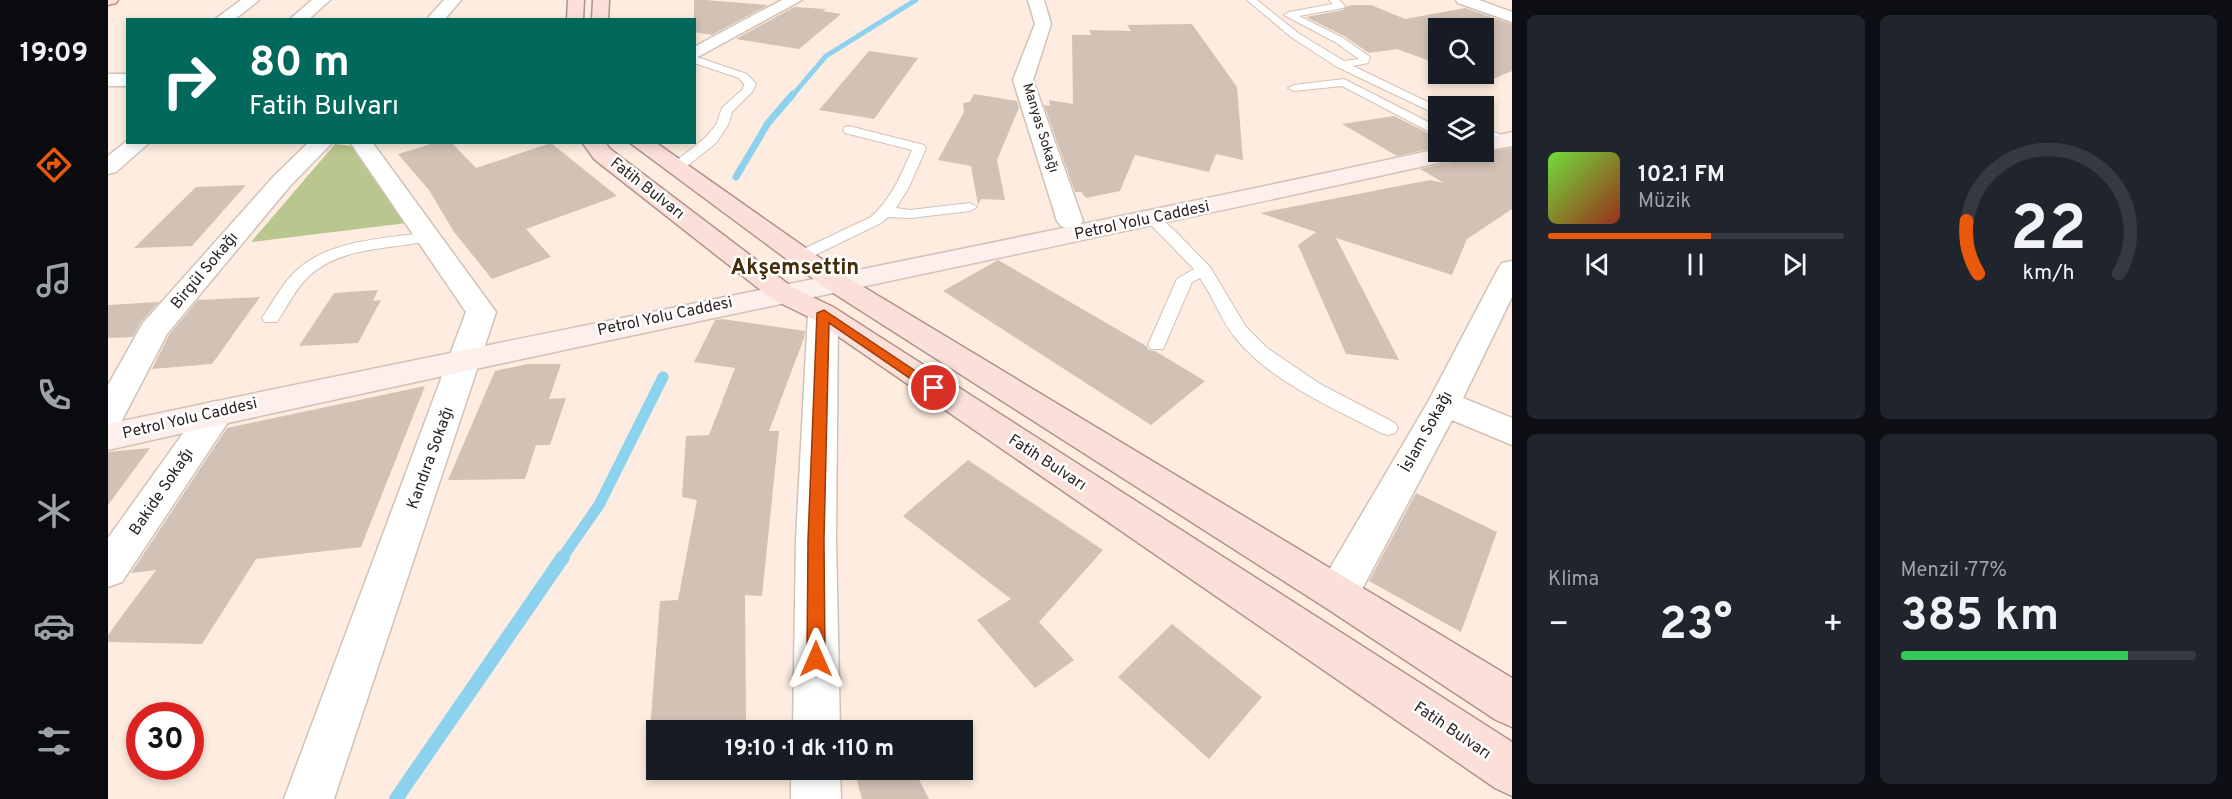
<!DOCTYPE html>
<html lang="tr">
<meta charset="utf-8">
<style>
:root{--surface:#171b24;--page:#20242c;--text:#f1f3f6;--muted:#9ea1a6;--line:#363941;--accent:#ea580c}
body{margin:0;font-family:Overpass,sans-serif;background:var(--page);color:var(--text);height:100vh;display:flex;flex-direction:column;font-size:22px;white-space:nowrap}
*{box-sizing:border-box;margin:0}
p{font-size:20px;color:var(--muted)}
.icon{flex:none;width:33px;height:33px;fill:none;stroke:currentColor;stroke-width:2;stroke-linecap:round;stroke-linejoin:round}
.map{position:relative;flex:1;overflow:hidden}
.drawer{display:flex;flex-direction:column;gap:15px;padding:15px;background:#0d0f14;width:720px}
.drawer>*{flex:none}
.hud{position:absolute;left:18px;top:18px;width:570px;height:126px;border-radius:0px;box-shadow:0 3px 9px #0003;background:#00695c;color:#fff;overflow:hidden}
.fabs{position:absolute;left:1320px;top:18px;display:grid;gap:12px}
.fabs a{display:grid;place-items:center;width:66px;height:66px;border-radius:0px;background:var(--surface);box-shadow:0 3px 9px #0003;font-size:30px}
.speed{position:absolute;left:18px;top:702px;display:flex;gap:12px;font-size:30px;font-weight:700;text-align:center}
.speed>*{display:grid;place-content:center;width:78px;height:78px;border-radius:50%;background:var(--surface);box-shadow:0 3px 9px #0003;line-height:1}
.speed .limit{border:9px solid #d22;background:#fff;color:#111}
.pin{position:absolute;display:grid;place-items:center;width:51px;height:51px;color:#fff;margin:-26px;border:3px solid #fff;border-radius:50%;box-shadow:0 2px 6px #0007}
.me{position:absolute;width:66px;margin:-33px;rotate:0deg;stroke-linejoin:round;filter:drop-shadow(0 0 4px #0008)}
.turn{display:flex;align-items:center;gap:21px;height:126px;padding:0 24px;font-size:27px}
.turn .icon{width:78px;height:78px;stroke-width:2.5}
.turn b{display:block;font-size:42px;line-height:51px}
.big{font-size:45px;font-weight:700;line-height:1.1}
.drawer .card{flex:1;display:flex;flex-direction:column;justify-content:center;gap:9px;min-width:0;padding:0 21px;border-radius:9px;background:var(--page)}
.drawer .dial{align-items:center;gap:0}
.dial svg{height:156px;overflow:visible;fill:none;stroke:var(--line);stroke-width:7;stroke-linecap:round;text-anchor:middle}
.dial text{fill:var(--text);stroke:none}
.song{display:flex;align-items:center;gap:18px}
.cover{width:72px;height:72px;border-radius:9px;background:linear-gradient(135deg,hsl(100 70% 55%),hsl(10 70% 35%))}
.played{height:6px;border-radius:3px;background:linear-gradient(90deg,var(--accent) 55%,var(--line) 55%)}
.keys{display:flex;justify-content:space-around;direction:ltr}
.heat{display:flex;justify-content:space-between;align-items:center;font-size:33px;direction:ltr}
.charge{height:9px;border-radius:4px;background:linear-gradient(90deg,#34c759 77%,var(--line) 0)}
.drawer .tiles{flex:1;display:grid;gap:15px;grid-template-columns:repeat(2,1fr)}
.trip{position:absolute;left:538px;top:720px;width:327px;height:60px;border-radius:0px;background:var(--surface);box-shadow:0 3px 9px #0003;font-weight:700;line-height:60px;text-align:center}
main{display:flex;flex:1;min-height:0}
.dock{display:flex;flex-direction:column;width:108px;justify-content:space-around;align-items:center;background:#090b0e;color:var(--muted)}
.dock .icon{width:42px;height:42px}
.dock .selected{color:var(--accent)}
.dock b{font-size:27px;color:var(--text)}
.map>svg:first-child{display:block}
.green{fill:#bac68f}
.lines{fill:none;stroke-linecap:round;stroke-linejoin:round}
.stream-far3{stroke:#8cd2ef;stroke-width:5}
.stream-far2{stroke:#8cd2ef;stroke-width:7}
.stream-far1{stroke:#8cd2ef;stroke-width:11}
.stream{stroke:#8cd2ef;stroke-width:14}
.building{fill:#d2c1b5}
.lane-casing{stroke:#d2c2b6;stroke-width:2}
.street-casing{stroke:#d2c2b6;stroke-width:3}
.secondary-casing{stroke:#d2c2b6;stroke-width:3}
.primary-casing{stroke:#b19188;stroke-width:3}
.lane{fill:#fff;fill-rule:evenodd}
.street{fill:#fff;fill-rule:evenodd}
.secondary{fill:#fdefec;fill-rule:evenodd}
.primary{fill:#fbe0d9;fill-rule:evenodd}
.route{fill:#ea580c;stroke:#983908;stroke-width:1.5}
.labels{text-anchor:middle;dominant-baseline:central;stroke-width:5;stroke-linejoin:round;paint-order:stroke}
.far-street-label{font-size:14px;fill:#2c2521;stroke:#fff}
.street-label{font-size:16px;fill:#2c2521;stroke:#fff}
.district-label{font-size:22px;font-weight:bold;fill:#442e08;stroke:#fff}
</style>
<main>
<nav class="dock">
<b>19:09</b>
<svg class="icon selected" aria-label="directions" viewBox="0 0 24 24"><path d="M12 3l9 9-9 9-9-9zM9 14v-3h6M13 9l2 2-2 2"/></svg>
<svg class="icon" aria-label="music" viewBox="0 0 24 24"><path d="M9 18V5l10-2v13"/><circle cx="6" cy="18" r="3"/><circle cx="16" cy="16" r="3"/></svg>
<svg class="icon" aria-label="phone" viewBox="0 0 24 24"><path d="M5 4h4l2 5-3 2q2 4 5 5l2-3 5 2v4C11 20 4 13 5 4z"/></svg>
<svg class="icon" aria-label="climate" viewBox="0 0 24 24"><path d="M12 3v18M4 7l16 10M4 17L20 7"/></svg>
<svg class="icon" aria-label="car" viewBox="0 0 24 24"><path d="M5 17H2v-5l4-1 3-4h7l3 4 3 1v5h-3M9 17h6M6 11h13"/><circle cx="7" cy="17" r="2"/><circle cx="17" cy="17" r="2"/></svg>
<svg class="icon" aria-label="filters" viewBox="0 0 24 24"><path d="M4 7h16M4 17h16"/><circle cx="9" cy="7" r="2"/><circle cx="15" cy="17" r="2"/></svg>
</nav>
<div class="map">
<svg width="1404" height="799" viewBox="0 0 1404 799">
<rect width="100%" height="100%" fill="#fdecdf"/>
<path class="green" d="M227,144l16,2 56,77 -156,19z"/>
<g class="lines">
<path class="stream-far3" d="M684,96l34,-40 90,-56"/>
<path class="stream-far2" d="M628,177l32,-54 25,-29"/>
<path class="stream-far1" d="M454,558l37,-53 64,-128"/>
<path class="stream" d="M288,799l167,-242"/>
</g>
<path class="building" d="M586,0h11l63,5 -56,30 -18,-3z
M1245,5h18l34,14 60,-11 47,16v47l-26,11 -22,-8h20v-46h-46v36l-41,-15 -28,4 -25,-17 -38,-19 37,-7 4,-4z
M686,7l32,2 -3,2 18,3 -42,35 -63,-10z
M1084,24l45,63 6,73 -27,-6 -7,18 -74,-17 -15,36 -34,7 -5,-6h-6l-31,-87 6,1 -1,-6 24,4 -1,-69h19l-2,-5 42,1 -4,-6z
M761,51l49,7 -44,61 -55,-9z
M866,94l43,7 2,7 -22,52 8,40 -24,-1 -3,6 -7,-39 -33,-6 26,-48 -1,-9 7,-1z
M1286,116l44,22v9l-41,9 -55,-32z
M330,142h13l25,26 75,-25 66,53 -91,33 25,28 -59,22 -38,-47 -25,-42 -31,-36z
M1404,148v61l-45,30 -15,36 -116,-37 63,122 -53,-6 -48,-109 18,-13 -56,-19 170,-33 14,3 -24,-14 45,-10 4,-5z
M138,185l-54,61 -58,2 62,-61z
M890,260l148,86 3,4 6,1 50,30 -54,44 -208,-134z
M270,290l-5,11 8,-1 -23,43 -59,3 35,-53z
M152,297l-48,67 -60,5 17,-34 29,-35z
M51,302l-18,20 -8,15 -25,1v-33z
M614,319l83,12 -1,7 -35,93h10l-17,165 -17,-1 1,128 -96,7 10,-129 18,-1 19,-100 -15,-3 4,-61 23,-1 26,-67 -41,-6 21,-42z
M420,364h33l-12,35 17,-1 -16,47h-14l-11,34 -77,1 47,-109z
M317,386l-64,161 -105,12 -54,85 -94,-2v-7l48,-65 -25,3 96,-145z
M42,448l-42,57v-53z
M860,460l135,90 -64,72 35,38 -39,28 -58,-68 34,-21 -108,-83z
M1308,493l81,39 -36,100 -92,-51z
M1064,624l90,73 -53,62 -91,-82z
M746,770h60l15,29h-67z"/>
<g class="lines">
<g class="lane-casing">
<path id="lane" d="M1139,0h10l41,33 46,28 15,-2 -24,-17 -51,-27 5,-3 44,-8 -4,-4h10l6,6 -2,2 -44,8 44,22 27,19 -2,6 -15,3 85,41v8l-101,-48 -46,-30z
M586,56l53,18 9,10 -4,8 -20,20 -4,13 -12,18 -35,28h-10l-2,-3 2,-3 35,-28 10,-12 6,-17 21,-19 1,-5 -5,-6 -45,-15z
M1236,79l94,48v9l-96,-50 -48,5 -6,-3 6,-3z
M741,126l75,19 2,3 -17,39 -13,21 14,2 60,-7 7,4 -7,4 -60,7 -22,-1 -7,6 -76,37h-12l-2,-3 2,-3 78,-37c21,-19 30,-42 41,-67l-67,-17 -2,-3 2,-3z
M1376,128l25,10 1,3 -6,4 -20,-9z
M1045,215l5,1 17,15 35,36 36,60 21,21 53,36 75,39 3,5 -3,5 -7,2 -7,-2c-49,-26 -106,-49 -143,-92 -16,-18 -24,-43 -38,-63l-8,4 -29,67h-12l-3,-4 29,-66 17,-10 -46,-47 -2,-3z
M320,232l5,2 3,3 -3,3c-41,10 -90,5 -124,36 -13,12 -22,31 -32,46h-12l-3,-4c11,-16 21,-36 36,-49 34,-30 88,-30 130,-37z"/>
</g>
<g class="street-casing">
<path id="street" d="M133,0h18l-25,20h-20z
M204,0h18l-22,20h-19z
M336,0h17l-17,20h-18z
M674,0h20l-108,59v-12z
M920,0h16l7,24 -18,56 50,141 -4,5 -9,3 -9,-3 -4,-5 -44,-141 22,-56z
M1348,0h23l33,12v10l-54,-19z
M0,74h20v12h-20z
M20,140v2h22l-34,30 -8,2v-18z
M201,142h24l-43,44 -123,148 -47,90 -12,3v-42l35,-62 131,-147z
M242,142h22l124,170 -162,487h-50l182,-487z
M1404,261v36l-49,101 49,20v27l-60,-25 -99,186 -15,5 -15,-5 -6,-13 6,-13 105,-178 70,-133 4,-6z
M715,304l10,3 5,6 -2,227 4,190h-47l3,-190 12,-227 5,-6z
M108,401l12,3 5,9 -5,9 -106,160 -14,5v-49l96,-134z
M683,770h49l1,29h-50z"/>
</g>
<g class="secondary-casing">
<path id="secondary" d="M1404,132v14l-28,5v-12z
M1330,149v3h29l-3,5 -8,2c-449,100 -900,189 -1348,291v-26c443,-94 888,-179 1330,-275z"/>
</g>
<g class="primary-casing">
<path id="primary" d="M0,0h10l-2,3 -8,2z
M460,0h16l-1,20h-16z
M485,0h16l-1,20h-16z
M474,142h23l5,7 182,138 41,20 679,435v54l-17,-8 -682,-469 -41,-20 -178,-140z
M521,142h26l192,135 665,401v49l-16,-7 -173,-114 -496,-317z"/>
</g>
<use href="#lane" class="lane"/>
<use href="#street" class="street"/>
<use href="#secondary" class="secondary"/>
<use href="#primary" class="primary"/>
</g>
<path class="route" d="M716,310l117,78 -7,5 -4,-1 -101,-69 -5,217 1,119 -3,6 -6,3 -7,-3 -2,-6 1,-119 9,-227z"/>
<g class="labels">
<g class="far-street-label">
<text transform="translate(932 128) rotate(73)">Manyas Sokağı</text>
</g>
<g class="street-label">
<text transform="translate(539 189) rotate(38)">Fatih Bulvarı</text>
<text transform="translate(1034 221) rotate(-12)">Petrol Yolu Caddesi</text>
<text transform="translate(97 271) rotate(-50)">Birgül Sokağı</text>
<text transform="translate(557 317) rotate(-12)">Petrol Yolu Caddesi</text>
<text transform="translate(82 419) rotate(-13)">Petrol Yolu Caddesi</text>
<text transform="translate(1319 432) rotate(-61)">İslam Sokağı</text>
<text transform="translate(323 458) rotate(-70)">Kandıra Sokağı</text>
<text transform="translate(939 463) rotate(33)">Fatih Bulvarı</text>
<text transform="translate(54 492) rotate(-56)">Bakide Sokağı</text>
<text transform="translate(1344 731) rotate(34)">Fatih Bulvarı</text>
</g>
<g class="district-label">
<text x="687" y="268">Akşemsettin</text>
</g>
</g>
</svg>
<div class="fabs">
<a><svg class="icon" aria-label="search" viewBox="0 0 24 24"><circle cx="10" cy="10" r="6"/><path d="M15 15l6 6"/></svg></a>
<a><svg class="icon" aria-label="layers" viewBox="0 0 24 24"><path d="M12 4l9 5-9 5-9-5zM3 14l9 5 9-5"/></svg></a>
</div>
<div class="speed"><div class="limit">30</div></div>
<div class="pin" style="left:826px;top:388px;background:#d93025"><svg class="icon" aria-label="arrive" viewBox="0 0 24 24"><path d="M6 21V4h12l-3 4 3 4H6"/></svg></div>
<svg class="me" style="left:708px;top:659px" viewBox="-20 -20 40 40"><path d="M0-17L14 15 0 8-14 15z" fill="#ea580c" stroke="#fff" stroke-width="4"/></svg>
<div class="trip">19:10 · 1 dk · 110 m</div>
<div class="hud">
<div class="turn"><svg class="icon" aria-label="right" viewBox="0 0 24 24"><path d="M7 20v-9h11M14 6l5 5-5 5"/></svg><div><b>80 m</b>Fatih Bulvarı</div></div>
</div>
</div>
<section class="drawer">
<div class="tiles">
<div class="card">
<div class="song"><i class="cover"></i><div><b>102.1 FM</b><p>Müzik</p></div></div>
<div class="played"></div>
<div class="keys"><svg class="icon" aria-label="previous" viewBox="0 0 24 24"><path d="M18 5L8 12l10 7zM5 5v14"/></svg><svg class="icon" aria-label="pause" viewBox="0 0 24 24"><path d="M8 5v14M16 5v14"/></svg><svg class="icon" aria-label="next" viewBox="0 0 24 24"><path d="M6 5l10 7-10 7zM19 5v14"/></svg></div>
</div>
<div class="card dial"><svg viewBox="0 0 100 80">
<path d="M14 69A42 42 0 1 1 86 69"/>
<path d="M14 69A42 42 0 0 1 8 42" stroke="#ea580c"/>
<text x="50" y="56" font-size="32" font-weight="700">22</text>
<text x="50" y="72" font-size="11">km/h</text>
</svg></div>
<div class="card"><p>Klima</p>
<div class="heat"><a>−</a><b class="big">23°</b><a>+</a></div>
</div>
<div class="card"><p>Menzil · 77%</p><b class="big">385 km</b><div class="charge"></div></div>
</div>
</section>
</main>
